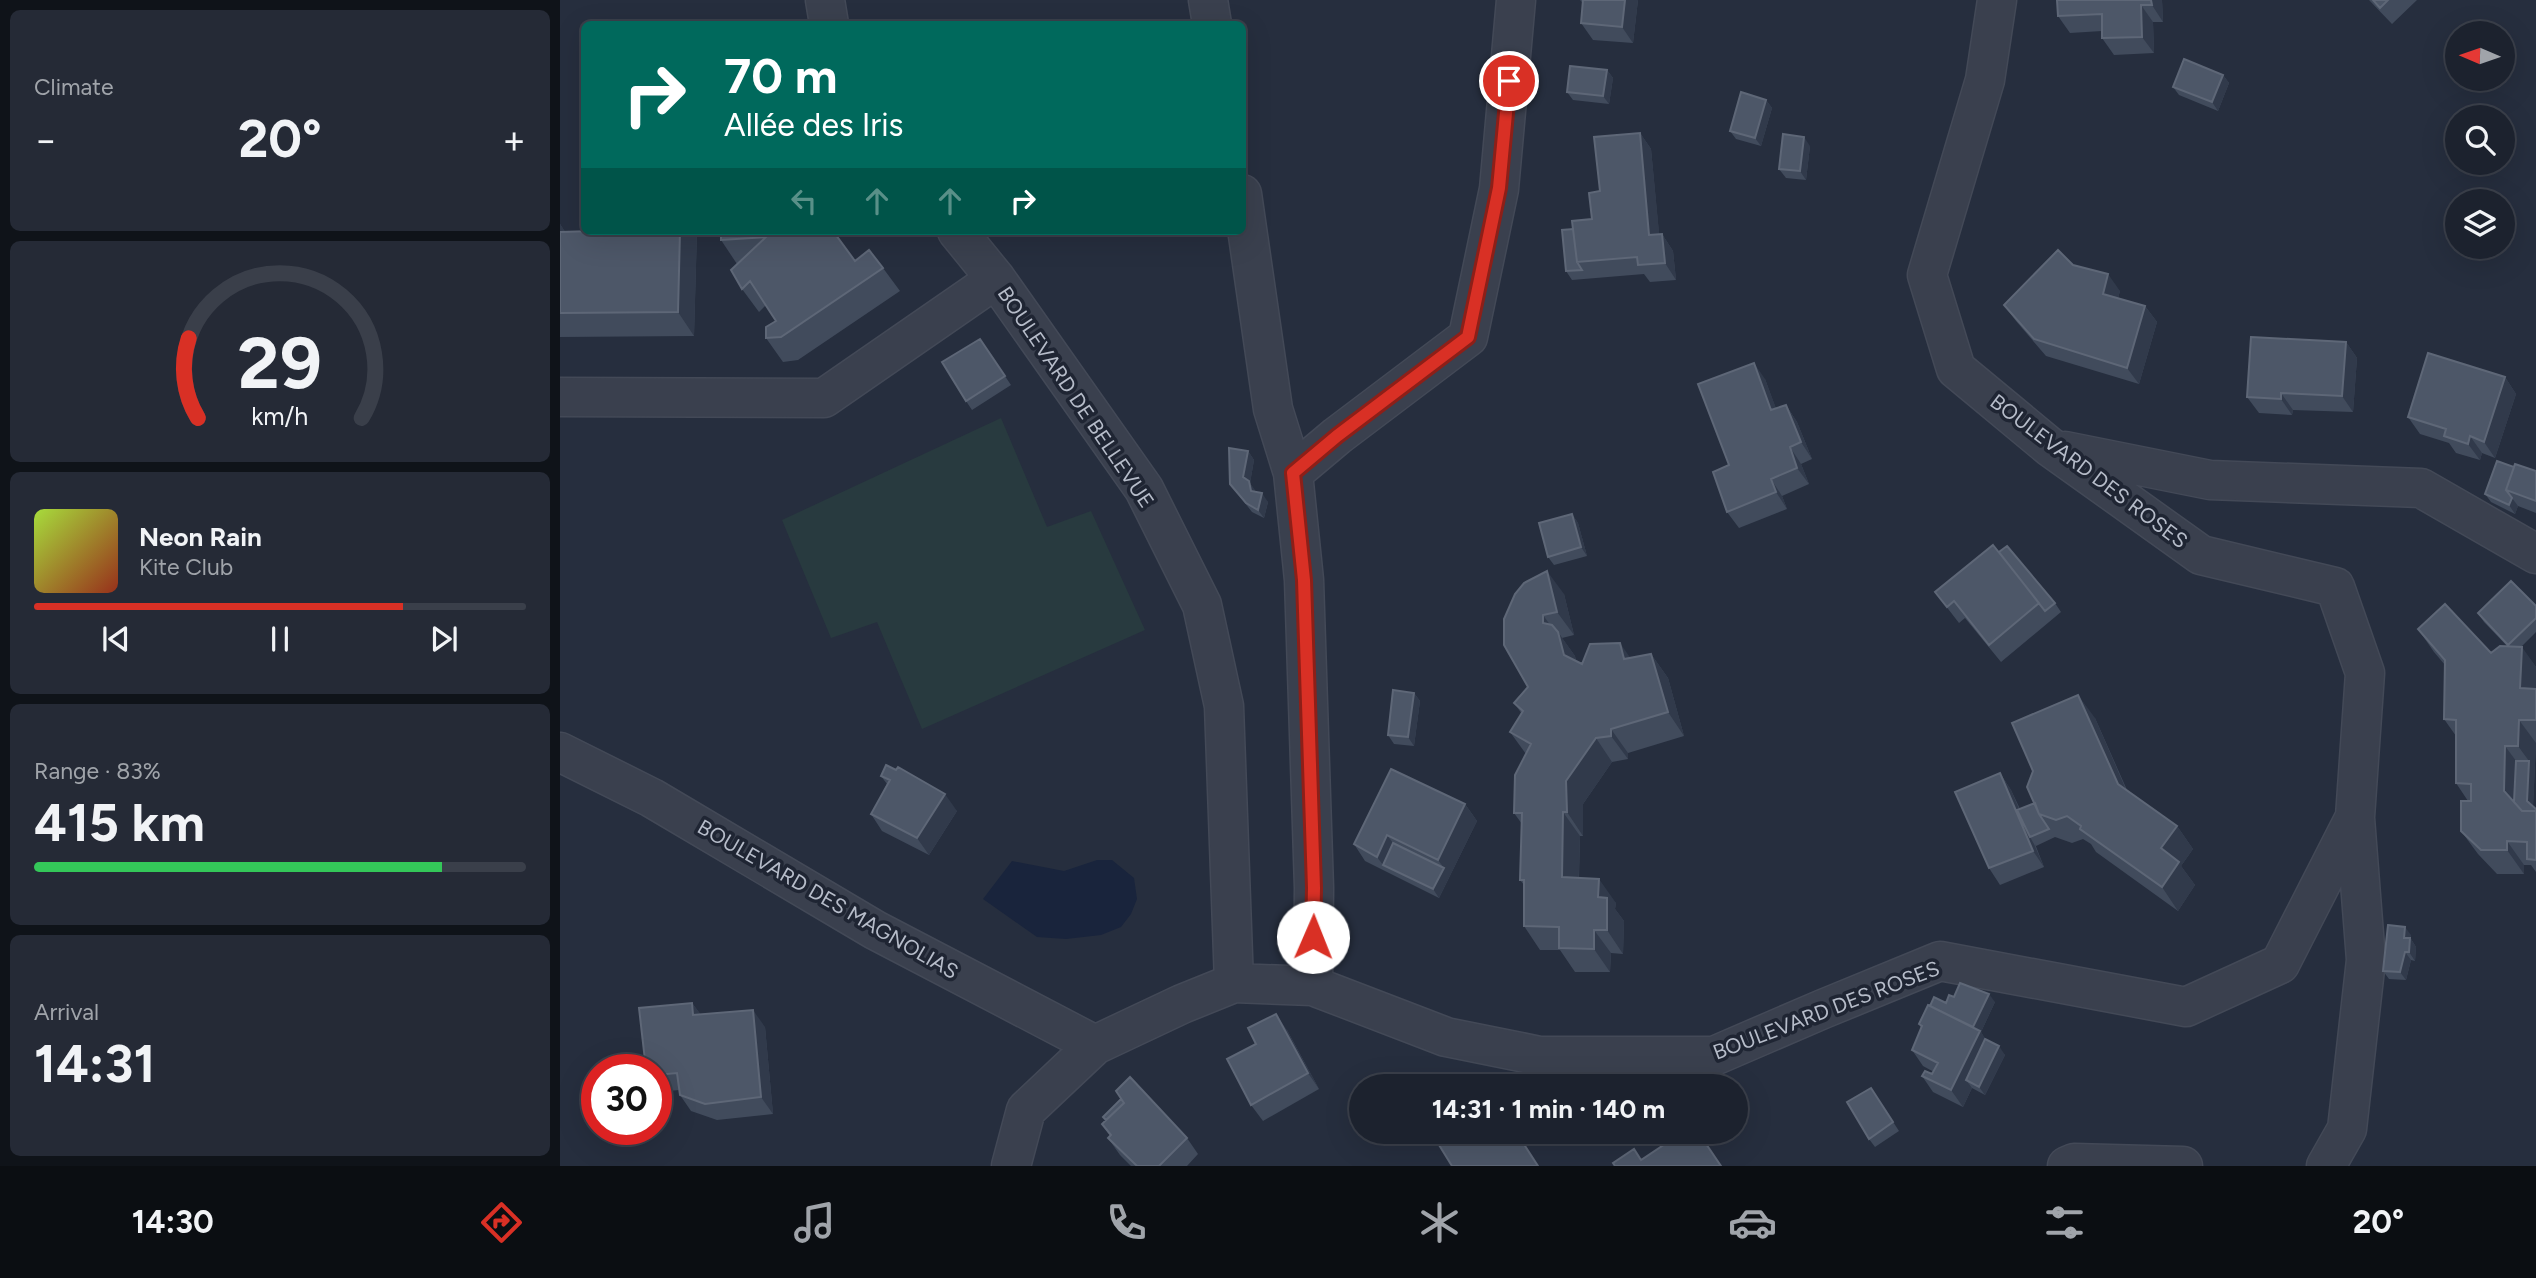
<!DOCTYPE html>
<meta charset="utf-8">
<style>
:root{--surface:#1c222e;--page:#252a36;--text:#f1f3f6;--muted:#a0a4aa;--line:#3a3f4a;--accent:#d93025}
body{margin:0;font-family:Figtree,sans-serif;background:var(--page);color:var(--text);height:100vh;display:flex;flex-direction:column;font-size:26px;white-space:nowrap}
*{box-sizing:border-box;margin:0}
p{font-size:23px;color:var(--muted)}
.icon{flex:none;width:38px;height:38px;fill:none;stroke:currentColor;stroke-width:2;stroke-linecap:round;stroke-linejoin:round}
.map{position:relative;flex:1;overflow:hidden}
.sheet{display:flex;flex-direction:column;gap:10px;padding:10px;background:#0f1319;width:560px}
.sheet>*{flex:none}
.banner{position:absolute;left:21px;top:21px;width:665px;height:214px;border-radius:10px;box-shadow:0 7px 28px #0002,0 0 0 2px var(--line);background:#00695c;color:#fff;overflow:hidden}
.needle{width:46px;rotate:272deg}
.fabs{position:absolute;left:1885px;top:21px;display:grid;gap:14px}
.fabs a{display:grid;place-items:center;width:70px;height:70px;border-radius:50%;background:var(--surface);box-shadow:0 7px 28px #0002,0 0 0 2px var(--line);font-size:35px}
.speed{position:absolute;left:21px;top:1054px;display:flex;gap:14px;font-size:35px;font-weight:700;text-align:center}
.speed>*{display:grid;place-content:center;width:91px;height:91px;border-radius:50%;background:var(--surface);box-shadow:0 7px 28px #0002,0 0 0 2px var(--line);line-height:1}
.speed .limit{border:10px solid #d22;background:#fff;color:#111}
.pin{position:absolute;display:grid;place-items:center;width:60px;height:60px;color:#fff;margin:-30px;border:4px solid #fff;border-radius:50%;box-shadow:0 2px 7px #0007}
.me{position:absolute;width:77px;margin:-38px;rotate:1deg;stroke-linejoin:round;filter:drop-shadow(0 0 5px #0008)}
.turn{display:flex;align-items:center;gap:24px;height:147px;padding:0 28px;font-size:32px}
.turn .icon{width:91px;height:91px;stroke-width:2.5}
.turn b{display:block;font-size:49px;line-height:60px}
.lanes{display:flex;align-items:center;height:66px;padding:0 28px;background:#0003;justify-content:center;gap:35px;direction:ltr}
.lanes .off{opacity:.35}
.big{font-size:52px;font-weight:700;line-height:1.1}
.sheet .widget{flex:1;display:flex;flex-direction:column;justify-content:center;gap:10px;min-width:0;padding:0 24px;border-radius:10px;background:var(--page)}
.sheet .dial{align-items:center;gap:0}
.dial svg{height:182px;overflow:visible;fill:none;stroke:var(--line);stroke-width:7;stroke-linecap:round;text-anchor:middle}
.dial text{fill:var(--text);stroke:none}
.song{display:flex;align-items:center;gap:21px}
.cover{width:84px;height:84px;border-radius:10px;background:linear-gradient(135deg,hsl(80 70% 55%),hsl(10 70% 35%))}
.played{height:7px;border-radius:4px;background:linear-gradient(90deg,var(--accent) 75%,var(--line) 75%)}
.keys{display:flex;justify-content:space-around;direction:ltr}
.heat{display:flex;justify-content:space-between;align-items:center;font-size:38px;direction:ltr}
.charge{height:10px;border-radius:5px;background:linear-gradient(90deg,#34c759 83%,var(--line) 0)}
.trip{position:absolute;left:789px;top:1074px;width:399px;height:70px;border-radius:35px;background:var(--surface);box-shadow:0 7px 28px #0002,0 0 0 2px var(--line);font-weight:700;line-height:70px;text-align:center}
.tab-bar{display:flex;height:112px;justify-content:space-around;align-items:center;background:#0b0e12;color:var(--muted)}
.tab-bar .icon{width:49px;height:49px}
.tab-bar .on{color:var(--accent)}
.tab-bar b{font-size:32px;color:var(--text)}
main{display:flex;flex:1;min-height:0}
.map>svg:first-child{display:block}
.green{fill:#283a3f}
.water{fill:#19243c}
.lines{fill:none;stroke-linecap:round;stroke-linejoin:round}
.minor-casing{stroke:#434957;stroke-width:41}
.minor{stroke:#3a404e;stroke-width:38}
.wall{fill:#414b5c}
.shaded-wall{fill:#313a4b}
.building{fill:#4d5768;stroke:#5e6777;stroke-width:2}
.route-casing{stroke:#8d1f18;stroke-width:18}
.route{stroke:#d93025;stroke-width:12}
.labels{text-anchor:middle;dominant-baseline:central;stroke-width:7;stroke-linejoin:round;paint-order:stroke}
.street-label{font-size:21px;fill:#b6bcc9;stroke:#1f2533}
</style>
<main>
<section class="sheet">
<div class="widget"><p>Climate</p>
<div class="heat"><a>−</a><b class="big">20°</b><a>+</a></div>
</div>
<div class="widget dial"><svg viewBox="0 0 100 80">
<path d="M14 69A42 42 0 1 1 86 69"/>
<path d="M14 69A42 42 0 0 1 10 34" stroke="#d93025"/>
<text x="50" y="56" font-size="32" font-weight="700">29</text>
<text x="50" y="72" font-size="11">km/h</text>
</svg></div>
<div class="widget">
<div class="song"><i class="cover"></i><div><b>Neon Rain</b><p>Kite Club</p></div></div>
<div class="played"></div>
<div class="keys"><svg class="icon" aria-label="previous" viewBox="0 0 24 24"><path d="M18 5L8 12l10 7zM5 5v14"/></svg><svg class="icon" aria-label="pause" viewBox="0 0 24 24"><path d="M8 5v14M16 5v14"/></svg><svg class="icon" aria-label="next" viewBox="0 0 24 24"><path d="M6 5l10 7-10 7zM19 5v14"/></svg></div>
</div>
<div class="widget"><p>Range · 83%</p><b class="big">415 km</b><div class="charge"></div></div>
<div class="widget"><p>Arrival</p><b class="big">14:31</b></div>
</section>
<div class="map">
<svg width="1976" height="1166" viewBox="0 0 1976 1166">
<rect width="100%" height="100%" fill="#262e3e"/>
<path class="green" d="M441,418l46,109 44,-16 54,119 -223,99 -45,-107 -46,16 -49,-118z"/>
<path class="water" d="M537,860h15l22,18 3,21 -6,15 -10,13 -20,8 -35,4 -29,-2 -54,-38 29,-38 52,10z"/>
<g class="lines">
<g class="minor-casing">
<path id="minor" d="M265,0l4,24
M648,0l4,24
M682,194l31,215 20,64 11,107 10,308 -1,98
M397,231l39,48 148,210 58,116 22,101 10,277
M0,397l264,1 172,-119
M1505,451l145,29 211,8 115,66
M733,473l44,-37 131,-99 31,-148 17,-189
M0,752l92,46 223,132 220,115
M451,1166l15,-56 69,-65 87,-41 52,-21 79,3 133,51 94,19h174l109,-47 117,-48 246,46 94,-43 75,-147 10,-144 -30,-86 -134,-32 -151,-108 -94,-78 -29,-94 58,-195 12,-80
M1507,1166l7,-3 109,3
M1766,1166l21,-37 19,-169 -11,-142"/>
</g>
<use href="#minor" class="minor"/>
</g>
<path class="wall" d="M1020,0h58l-5,43 -40,-3 -12,-17 2,-20z
M1602,0l1,22h-10l1,31 -40,2 -12,-17v-7l-32,2 -12,-17z
M1809,0h48l-25,24z
M1047,70l6,8 -4,26 -36,-4 -6,-8z
M1663,75l6,8 -11,28 -39,-16 -6,-8z
M1206,100l6,8 -11,38 -25,-7 -6,-8z
M1080,133l11,16 8,85h3l11,17 3,29 -26,2 -6,-8 -72,6 -6,-9 7,-42 19,-10 8,-28z
M1250,146l-4,34 -20,-2 -7,-9z
M0,224l5,8 132,-1 -3,105 -134,1z
M274,231l21,30 28,7 17,23 -102,69 -15,2 -17,-24 10,-17 -10,-16 -7,7 -17,-23 -5,-25 -16,-24z
M1513,265l47,26 -2,7 27,8 12,16 -18,62 -93,-28 -30,-35 -12,-16z
M420,339l31,46 -39,25 -6,-9z
M1786,342l11,16 -4,54 -60,-2 -1,5 -33,-2 -12,-16z
M1945,377l11,17 -21,64 -13,-5 -2,7 -24,-7 -7,-10 -29,-9 -12,-17z
M1205,379l11,30 10,-4 11,17 15,37 -11,5 8,20 -27,12 5,13 -48,19 -12,-16 2,-47z
M688,451l6,9 -4,23 5,9 13,10 -4,16 -12,-6 -22,-28z
M1954,467l22,4v42l-18,-7 -3,8 -24,-12 -6,-8z
M1012,514l6,9 9,33 -33,9 -6,-8z
M1439,552l56,51 6,9 -60,50 -36,-44 -6,5 -24,-31z
M1004,594l10,41 -12,3 13,18 1,5 6,3 49,-6 20,-4 17,24 16,58 -56,17v6l-16,3 -29,42v32h-3l-1,42 37,25 -1,6 9,12 -1,33 -12,-1 -1,19h-35l-15,-22h-20l-16,-24v-41l-4,-5 2,-56 -8,-11 12,-59 -16,-22 12,-18 -8,-11 14,-16 -24,-42z
M1976,606v26l-15,15 15,20v76l-3,63 3,3v63l-5,-7h-7v9h-27l-19,-20 -17,-23 7,-30 -12,-18v-47l-12,-17 1,-54 -11,-13 -16,-23 73,24 16,-7 -23,-24 -6,-9z
M854,693l6,8 -6,45 -20,-2 -6,-9z
M1535,718l32,72 50,36 16,23 -12,17 14,19 -17,26 -82,-59 -5,-8 -8,-5 -11,4 -17,-6 -19,9 -1,-2 9,23 -44,18 -11,-17 11,-95 11,17 9,19 14,-6z
M321,776l76,35 -28,44 -47,-24 -11,-17 16,-30z
M905,804l12,17 -38,77 -74,-37 -11,-17z
M1851,935v4l5,8 -1,14 -4,-1 -5,20 -17,-1 -6,-8z
M1394,997l41,5 -14,30 4,7 20,16 -20,40 -13,-7 -9,19 -30,-15 -11,-16 10,-2 2,-2 -11,-6 -11,-16 9,-22 -2,-4 11,-18 16,-3z
M132,1003l9,12 64,12 8,87 -56,6 -26,-9 -11,-16 -1,-5 -20,2 -3,-3v-14z
M727,1030l32,59 -56,32 -12,-16 5,-61z
M1311,1088l28,43 -24,16 -6,-8z
M543,1117l84,21 11,16 -11,12h-56l-11,-11 -12,-17 2,-2 -8,-12 3,-4z"/>
<path class="shaded-wall" d="M1065,0h13l-5,43 -11,-16z
M1591,0h11l1,22 -11,-17z
M1581,5l12,17 1,31 -12,-16z
M1047,70l6,8 -4,26 -6,-8z
M1663,75l6,8 -11,28 -6,-9z
M1206,100l6,8 -11,38 -6,-8z
M1080,133l11,16 10,103 -12,-17z
M1244,137l6,9 -4,34 -6,-9z
M0,224l10,15 -10,3z
M120,231h17l-3,105 -16,-24z
M1102,234l11,17 3,29 -11,-17z
M1548,274l12,17 -5,19 -12,-16z
M1585,306l12,16 -18,62 -12,-16z
M1786,342l11,16 -4,54 -11,-16z
M1194,363l11,16 18,48 -12,-17z
M1945,377l11,17 -21,64 -11,-16z
M1721,393l12,17 -1,5 -11,-16z
M1226,405l11,17 15,37 -11,-17z
M1910,436l12,17 -2,7 -12,-16z
M1230,447l11,17 8,20 -12,-16z
M688,451l6,9 -4,23 5,7 2,10 -14,-23z
M1211,479l11,17 5,13 -11,-17z
M702,493l6,9 -4,16 -6,-8z
M1952,498l6,8 -3,8 -6,-9z
M1012,514l6,9 9,33 -6,-9z
M987,571l17,23 10,41 -17,-23z
M983,615l17,24 -17,-16z
M998,632l17,24 5,22 -16,-23z
M1060,643l16,23 -12,-7z
M1962,647l14,20v45l-16,-24z
M1091,654l17,24 16,58 -16,-24z
M854,693l6,8 -6,45 -6,-9z
M1518,695l17,23 39,90 -16,-24z
M1959,720l17,23 -3,66 -6,-8 2,-40 -11,-15z
M1051,729l17,24v6l-17,-23z
M1036,738l16,24 -29,42v32l-16,-24 -1,-31z
M1945,746l17,23 -2,43 -16,-21z
M1440,773l11,17 20,47h-1l4,7 10,23 -11,-16z
M385,794l12,17 -28,44 -12,-17z
M905,804l12,17 -38,77 -6,-9 11,-21 -6,-8z
M1003,812l17,24 -2,64 -16,-23z
M1617,826l16,23 -12,17 14,19 -17,26 -16,-24 -1,-39z
M827,835l12,16 -16,14 -6,-8z
M1947,841l17,24v9l-17,-24z
M1039,879l17,24 -1,6 9,12 -1,33 -16,-24 -9,-33z
M1845,927l6,8v4l5,8 -1,14 -6,-9 -5,-14z
M1034,930l17,23 -1,19 -16,-23z
M1845,952l6,8 -5,20 -6,-8z
M1429,994l6,8 -14,30 10,15 -25,33 6,8 -9,19 -12,-17 20,-59z
M132,1003l12,16 -11,-4z
M193,1010l12,17 8,87 -12,-17z
M716,1014l11,16 32,59 -11,-16z
M1439,1046l6,9 -20,40 -6,-8z"/>
<path class="building" d="M1023,0h42l-3,27 -41,-4z
M1497,0h94l1,5h-11l1,32 -40,1v-24l-44,2z
M1813,0h15l-8,8z
M1624,59l39,16 -11,27 -39,-15z
M1010,66l37,4 -4,26 -36,-4z
M1181,92l25,8 -11,38 -25,-7z
M1080,133l9,102 13,-1 3,29 -27,2 -1,-8 -60,5 -5,-41 20,-2 -3,-26 11,-2 -6,-54z
M1223,134l21,3 -4,34 -21,-2z
M1013,229l4,33 5,8 -16,1 -4,-41z
M33,231h87l-2,81 -118,1v-81z
M161,231h112l22,30 14,-11 14,18 -102,69 -15,1v-11l10,-6 -26,-40 -8,8 -11,-19 35,-33 -45,3z
M1498,250l15,15 35,9 -5,20 42,12 -18,62 -93,-29 -30,-34z
M1691,337l95,5 -4,54 -61,-3v6l-34,-2z
M420,339l25,37 -39,25 -24,-39z
M1868,353l77,24 -21,65 -14,-6 -2,8 -24,-8 2,-7 -38,-12z
M1194,363l17,47 15,-5 15,37 -11,5 7,21 -26,11 5,13 -49,20 -14,-40 16,-7 -31,-81z
M669,448l19,3 -5,26 6,4 2,10 11,2 -4,17 -12,-7 -16,-19z
M1937,461l17,6 -8,23 6,8 -3,7 -24,-11z
M1955,464l21,7v30l-30,-11z
M1012,514l9,33 -33,10 -9,-34z
M1433,545l46,58 -50,42 -35,-44 -7,6 -12,-15z
M1447,546l48,57 -10,8 -46,-59z
M987,571l10,41 -14,3v8l9,2 6,7 6,23 18,9 8,-20 30,-1 4,16 27,-5 17,58 -57,17v7l-15,2 -30,43 1,31h-4l-1,65 37,2 -1,18 9,1v32h-13v19l-35,-1v-21l-35,-1v-46h-4l2,-67h-8l1,-38 16,-31 -21,-12 13,-21 -9,-8 14,-16 -24,-42v-26l11,-25 9,-11z
M1951,581l25,25v12l-28,27 -30,-32z
M1885,604l46,49 9,-7 22,1 -2,41 16,1v31h-17l-1,26h-13l-1,45 18,20h14v49l-9,-1v-17l-20,-1v9h-26l-20,-19v-30h10v-17l-15,-1v-63l-12,-1 1,-59 -27,-31z
M833,690l21,3 -6,44 -20,-2z
M1518,695l40,89 59,42 -16,22 18,14 -17,25 -82,-58 1,-3 -14,-10 -11,4 -17,-6 -12,-27 6,-16 -21,-48z
M1956,761h13l-2,40 9,8v2h-14l-8,-9z
M326,765l10,5 2,-3 47,27 -28,44 -46,-24 19,-34 -9,-4z
M831,769l74,35 -27,56 -51,-25 -10,22 -23,-13z
M1440,773l33,78 -44,17 -34,-76z
M1475,803l4,11 10,15 -19,8 -13,-27z
M833,843l51,25 -11,21 -50,-24z
M1828,925l17,2 -1,11h6l-1,14h-4l-5,20 -17,-1z
M1400,983l29,11 -16,33 -43,-21 4,-9 12,6 3,-8 5,2z
M132,1003l1,12 60,-5 8,87 -56,7 -25,-9 -3,-22 -21,2v-6h-10l-7,-61z
M1368,1005l52,26 -29,59 -29,-14 3,-5 7,3 6,-11 -26,-13 10,-24 -3,-2z
M716,1014l32,59 -57,32 -24,-46 29,-15 -8,-16z
M1425,1039l14,7 -20,41 -13,-7z
M570,1077l57,61 -28,28h-22l-29,-28 3,-3 -9,-11 22,-21 -8,-12z
M1311,1088l22,34 -24,17 -22,-37z
M561,1099l3,4 -18,17 -3,-3z
M871,1132h85l22,34h-86z
M1123,1132h15l23,34h-106l-2,-3 21,-14 7,11z"/>
<g class="lines">
<g class="route-casing">
<path id="route" d="M753,937l1,-49 -10,-308 -11,-107 44,-37 131,-99 31,-149 10,-107"/>
</g>
<use href="#route" class="route"/>
</g>
<g class="labels">
<g class="street-label">
<text transform="translate(516 397) rotate(56)">BOULEVARD DE BELLEVUE</text>
<text transform="translate(1529 471) rotate(37)">BOULEVARD DES ROSES</text>
<text transform="translate(268 899) rotate(30)">BOULEVARD DES MAGNOLIAS</text>
<text transform="translate(1266 1010) rotate(-21)">BOULEVARD DES ROSES</text>
</g>
</g>
</svg>
<div class="fabs">
<a><svg class="needle" viewBox="-14 -14 28 28"><path d="M0-13l5 13h-10z" fill="#e53935"/><path d="M0 13l5-13h-10z" fill="#a0a4aa"/></svg></a>
<a><svg class="icon" aria-label="search" viewBox="0 0 24 24"><circle cx="10" cy="10" r="6"/><path d="M15 15l6 6"/></svg></a>
<a><svg class="icon" aria-label="layers" viewBox="0 0 24 24"><path d="M12 4l9 5-9 5-9-5zM3 14l9 5 9-5"/></svg></a>
</div>
<div class="speed"><div class="limit">30</div></div>
<div class="pin" style="left:949px;top:81px;background:#d93025"><svg class="icon" aria-label="arrive" viewBox="0 0 24 24"><path d="M6 21V4h12l-3 4 3 4H6"/></svg></div>
<svg class="me" style="left:753px;top:937px" viewBox="-20 -20 40 40"><circle r="19" fill="#fff"/><path d="M0-13L10 11 0 6-10 11z" fill="#d93025"/></svg>
<div class="trip">14:31 · 1 min · 140 m</div>
<div class="banner">
<div class="turn"><svg class="icon" aria-label="right" viewBox="0 0 24 24"><path d="M7 20v-9h11M14 6l5 5-5 5"/></svg><div><b>70 m</b>Allée des Iris</div></div>
<div class="lanes"><svg class="icon off" aria-label="left" viewBox="0 0 24 24"><path d="M17 20v-9H6M10 6l-5 5 5 5"/></svg><svg class="icon off" aria-label="ahead" viewBox="0 0 24 24"><path d="M12 20V5M6 11l6-6 6 6"/></svg><svg class="icon off" aria-label="ahead" viewBox="0 0 24 24"><path d="M12 20V5M6 11l6-6 6 6"/></svg><svg class="icon" aria-label="right" viewBox="0 0 24 24"><path d="M7 20v-9h11M14 6l5 5-5 5"/></svg></div>
</div>
</div>
</main>
<nav class="tab-bar">
<b>14:30</b>
<svg class="icon on" aria-label="directions" viewBox="0 0 24 24"><path d="M12 3l9 9-9 9-9-9zM9 14v-3h6M13 9l2 2-2 2"/></svg>
<svg class="icon" aria-label="music" viewBox="0 0 24 24"><path d="M9 18V5l10-2v13"/><circle cx="6" cy="18" r="3"/><circle cx="16" cy="16" r="3"/></svg>
<svg class="icon" aria-label="phone" viewBox="0 0 24 24"><path d="M5 4h4l2 5-3 2q2 4 5 5l2-3 5 2v4C11 20 4 13 5 4z"/></svg>
<svg class="icon" aria-label="climate" viewBox="0 0 24 24"><path d="M12 3v18M4 7l16 10M4 17L20 7"/></svg>
<svg class="icon" aria-label="car" viewBox="0 0 24 24"><path d="M5 17H2v-5l4-1 3-4h7l3 4 3 1v5h-3M9 17h6M6 11h13"/><circle cx="7" cy="17" r="2"/><circle cx="17" cy="17" r="2"/></svg>
<svg class="icon" aria-label="filters" viewBox="0 0 24 24"><path d="M4 7h16M4 17h16"/><circle cx="9" cy="7" r="2"/><circle cx="15" cy="17" r="2"/></svg>
<b>20°</b>
</nav>
